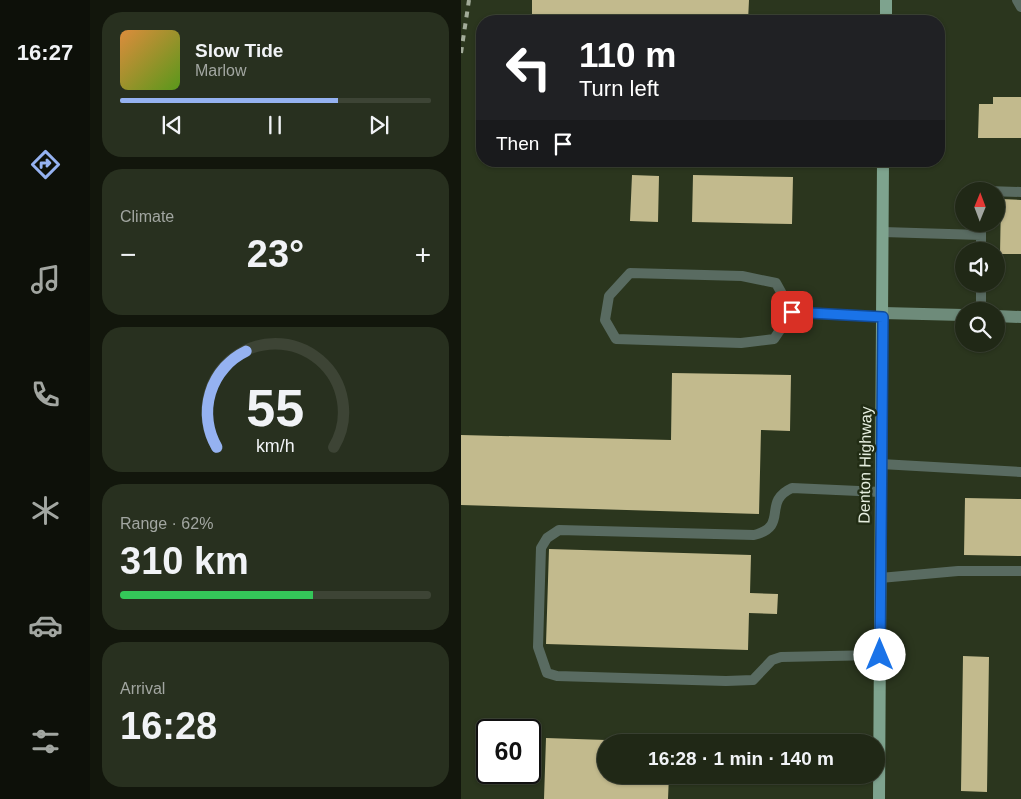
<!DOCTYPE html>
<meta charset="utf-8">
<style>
:root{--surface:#202816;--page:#28301f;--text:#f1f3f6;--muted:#a2a6a1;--line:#3d4435;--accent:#95b2f1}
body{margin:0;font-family:Helvetica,sans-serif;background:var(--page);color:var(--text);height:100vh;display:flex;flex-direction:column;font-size:19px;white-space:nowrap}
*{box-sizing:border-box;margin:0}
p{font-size:16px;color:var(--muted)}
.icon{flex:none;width:28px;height:28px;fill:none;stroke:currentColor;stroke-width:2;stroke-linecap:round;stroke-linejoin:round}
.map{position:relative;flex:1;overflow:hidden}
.side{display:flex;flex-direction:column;gap:12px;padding:12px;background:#12160c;width:371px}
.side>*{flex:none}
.guide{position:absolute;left:15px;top:15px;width:469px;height:152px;border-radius:20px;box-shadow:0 1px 4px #0004,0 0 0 1px var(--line);background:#202124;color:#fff;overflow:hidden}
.needle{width:32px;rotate:1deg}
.fabs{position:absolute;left:494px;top:182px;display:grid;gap:10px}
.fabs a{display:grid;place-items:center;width:50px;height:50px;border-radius:50%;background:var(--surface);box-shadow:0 1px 4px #0004,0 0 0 1px var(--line);font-size:25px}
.speed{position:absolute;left:15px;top:719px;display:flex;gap:10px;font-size:25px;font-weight:700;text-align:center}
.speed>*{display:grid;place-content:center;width:65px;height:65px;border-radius:50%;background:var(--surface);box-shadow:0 1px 4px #0004,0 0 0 1px var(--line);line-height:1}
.speed .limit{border:2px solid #111;border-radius:8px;background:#fff;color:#111}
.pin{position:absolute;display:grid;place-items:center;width:42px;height:42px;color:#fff;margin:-21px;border-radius:10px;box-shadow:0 2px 8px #0006}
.me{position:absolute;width:55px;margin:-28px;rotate:0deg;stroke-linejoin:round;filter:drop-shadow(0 0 4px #0008)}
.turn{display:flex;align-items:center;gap:18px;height:105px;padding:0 20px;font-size:22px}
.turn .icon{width:65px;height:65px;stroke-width:2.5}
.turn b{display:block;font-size:35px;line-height:42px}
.then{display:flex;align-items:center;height:48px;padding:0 20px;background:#0003;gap:10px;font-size:19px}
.big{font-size:38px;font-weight:700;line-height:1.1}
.side .card{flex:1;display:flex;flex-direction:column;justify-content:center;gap:8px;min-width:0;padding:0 18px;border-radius:20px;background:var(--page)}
.side .dial{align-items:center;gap:0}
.dial svg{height:130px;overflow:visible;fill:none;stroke:var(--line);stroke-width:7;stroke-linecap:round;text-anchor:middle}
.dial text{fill:var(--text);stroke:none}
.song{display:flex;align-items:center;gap:15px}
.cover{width:60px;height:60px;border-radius:8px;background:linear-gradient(135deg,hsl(30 70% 55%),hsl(90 70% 35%))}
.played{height:5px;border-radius:2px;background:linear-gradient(90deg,var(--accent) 70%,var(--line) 70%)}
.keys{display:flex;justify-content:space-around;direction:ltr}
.heat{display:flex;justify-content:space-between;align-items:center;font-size:28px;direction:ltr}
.charge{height:8px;border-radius:4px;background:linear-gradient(90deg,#34c759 62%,var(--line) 0)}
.trip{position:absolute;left:136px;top:734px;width:288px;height:50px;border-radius:25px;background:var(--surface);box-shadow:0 1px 4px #0004,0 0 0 1px var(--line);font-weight:700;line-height:50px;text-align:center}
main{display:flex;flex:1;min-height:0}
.tabs{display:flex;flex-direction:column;width:90px;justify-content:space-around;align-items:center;background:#0d1009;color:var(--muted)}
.tabs .icon{width:35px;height:35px}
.tabs .selected{color:var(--accent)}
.tabs b{font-size:22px;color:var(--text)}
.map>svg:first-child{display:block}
.building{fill:#c2ba8d}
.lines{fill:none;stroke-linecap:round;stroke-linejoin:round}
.lane{stroke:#596b61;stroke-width:10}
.secondary{stroke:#6e8b7a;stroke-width:12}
.primary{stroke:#7ea38e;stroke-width:12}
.rail{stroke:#a2ab99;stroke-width:4;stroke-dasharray:6 6;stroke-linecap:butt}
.route-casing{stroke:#114b97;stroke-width:12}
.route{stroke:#1a73e8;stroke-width:9}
.labels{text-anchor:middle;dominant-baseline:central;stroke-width:5;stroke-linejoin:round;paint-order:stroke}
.street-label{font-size:16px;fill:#e6eedf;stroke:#212c14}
</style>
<main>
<nav class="tabs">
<b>16:27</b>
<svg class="icon selected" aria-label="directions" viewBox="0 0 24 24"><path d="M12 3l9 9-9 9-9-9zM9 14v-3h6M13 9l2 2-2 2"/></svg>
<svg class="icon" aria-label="music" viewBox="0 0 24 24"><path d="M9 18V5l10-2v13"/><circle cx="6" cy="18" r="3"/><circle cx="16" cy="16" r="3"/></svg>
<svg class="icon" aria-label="phone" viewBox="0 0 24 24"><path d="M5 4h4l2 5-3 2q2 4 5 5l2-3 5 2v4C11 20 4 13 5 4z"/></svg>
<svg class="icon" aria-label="climate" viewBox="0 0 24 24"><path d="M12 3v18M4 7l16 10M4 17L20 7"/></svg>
<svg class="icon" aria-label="car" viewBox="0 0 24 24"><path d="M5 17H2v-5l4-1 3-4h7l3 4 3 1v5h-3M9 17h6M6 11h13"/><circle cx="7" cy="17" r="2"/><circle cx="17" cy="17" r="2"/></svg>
<svg class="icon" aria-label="filters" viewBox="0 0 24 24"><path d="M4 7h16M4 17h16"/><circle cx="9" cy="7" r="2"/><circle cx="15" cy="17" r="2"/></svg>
</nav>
<section class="side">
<div class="card">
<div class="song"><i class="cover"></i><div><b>Slow Tide</b><p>Marlow</p></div></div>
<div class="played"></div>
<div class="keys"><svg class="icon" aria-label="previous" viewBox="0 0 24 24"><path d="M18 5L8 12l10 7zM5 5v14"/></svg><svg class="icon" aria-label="pause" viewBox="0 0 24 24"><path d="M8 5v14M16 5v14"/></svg><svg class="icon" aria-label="next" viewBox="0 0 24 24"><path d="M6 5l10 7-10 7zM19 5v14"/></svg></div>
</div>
<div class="card"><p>Climate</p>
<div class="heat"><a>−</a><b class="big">23°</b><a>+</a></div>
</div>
<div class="card dial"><svg viewBox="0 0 100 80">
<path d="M14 69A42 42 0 1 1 86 69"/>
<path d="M14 69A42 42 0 0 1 32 10" stroke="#95b2f1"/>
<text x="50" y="56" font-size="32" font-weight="700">55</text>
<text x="50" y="72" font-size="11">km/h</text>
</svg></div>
<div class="card"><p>Range · 62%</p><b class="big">310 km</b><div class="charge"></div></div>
<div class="card"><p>Arrival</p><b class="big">16:28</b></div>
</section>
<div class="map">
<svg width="560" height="799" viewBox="0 0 560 799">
<rect width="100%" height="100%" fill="#2b361e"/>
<path class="building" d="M71,0h217l-1,21h-216z
M532,97h28v41h-43l1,-34h14z
M171,175l27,1 -1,46 -28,-1z
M232,175l100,2 -1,47 -100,-2z
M540,199l20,1v54h-21z
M211,373l119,2 -1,56 -29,-1 -2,84 -298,-9v-70l210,5z
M504,498l56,1v57l-57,-1z
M88,549l202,6 -1,38 28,1 -1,20 -28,-1 -1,37 -202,-6z
M502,656l26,1 -2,135 -26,-1z
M85,738l60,2v35h63l-1,24h-124z"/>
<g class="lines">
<path class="lane" d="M556,0l4,7
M526,191l34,1
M520,224v11
M422,232l98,3v16
M169,273l112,3 34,7 16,29 -18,27 -33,4 -125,-4 -11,-19 4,-24z
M520,311v-27
M331,312l91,5
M420,464l140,8
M419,578l78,-7h63
M419,655l-99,2 -9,3 -19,20 -27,1 -169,-5 -10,-3 -9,-26 3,-99 6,-10 12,-8 195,5c36,-9 7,-33 38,-47l89,4"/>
<path class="secondary" d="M422,313l80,2
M535,316l25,1"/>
<path class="primary" d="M425,21v-21
M418,799l4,-638"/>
<path class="rail" d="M0,53l8,-53"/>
</g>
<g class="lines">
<g class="route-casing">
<path id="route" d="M331,312l91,5 -3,338"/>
</g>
<use href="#route" class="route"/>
</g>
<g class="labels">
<g class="street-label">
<text transform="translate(404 465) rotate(-89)">Denton Highway</text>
</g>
</g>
</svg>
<div class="fabs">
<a><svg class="needle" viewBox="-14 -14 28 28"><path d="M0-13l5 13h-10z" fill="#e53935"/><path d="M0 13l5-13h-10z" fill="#a2a6a1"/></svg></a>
<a><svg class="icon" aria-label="sound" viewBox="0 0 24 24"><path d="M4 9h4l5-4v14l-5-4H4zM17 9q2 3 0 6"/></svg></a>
<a><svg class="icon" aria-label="search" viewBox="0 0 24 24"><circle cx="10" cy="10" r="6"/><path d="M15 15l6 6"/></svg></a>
</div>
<div class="speed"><div class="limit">60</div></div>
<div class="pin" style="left:331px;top:312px;background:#d93025"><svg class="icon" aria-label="arrive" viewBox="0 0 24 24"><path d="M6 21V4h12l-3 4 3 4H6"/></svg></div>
<svg class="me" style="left:419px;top:655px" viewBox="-20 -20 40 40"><circle r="19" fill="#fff"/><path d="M0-13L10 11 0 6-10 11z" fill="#1a73e8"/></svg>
<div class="trip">16:28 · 1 min · 140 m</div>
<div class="guide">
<div class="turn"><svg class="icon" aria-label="left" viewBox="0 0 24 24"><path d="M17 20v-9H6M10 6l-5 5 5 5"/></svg><div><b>110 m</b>Turn left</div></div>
<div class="then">Then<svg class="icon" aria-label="arrive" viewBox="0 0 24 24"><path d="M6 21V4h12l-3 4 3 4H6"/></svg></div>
</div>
</div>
</main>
